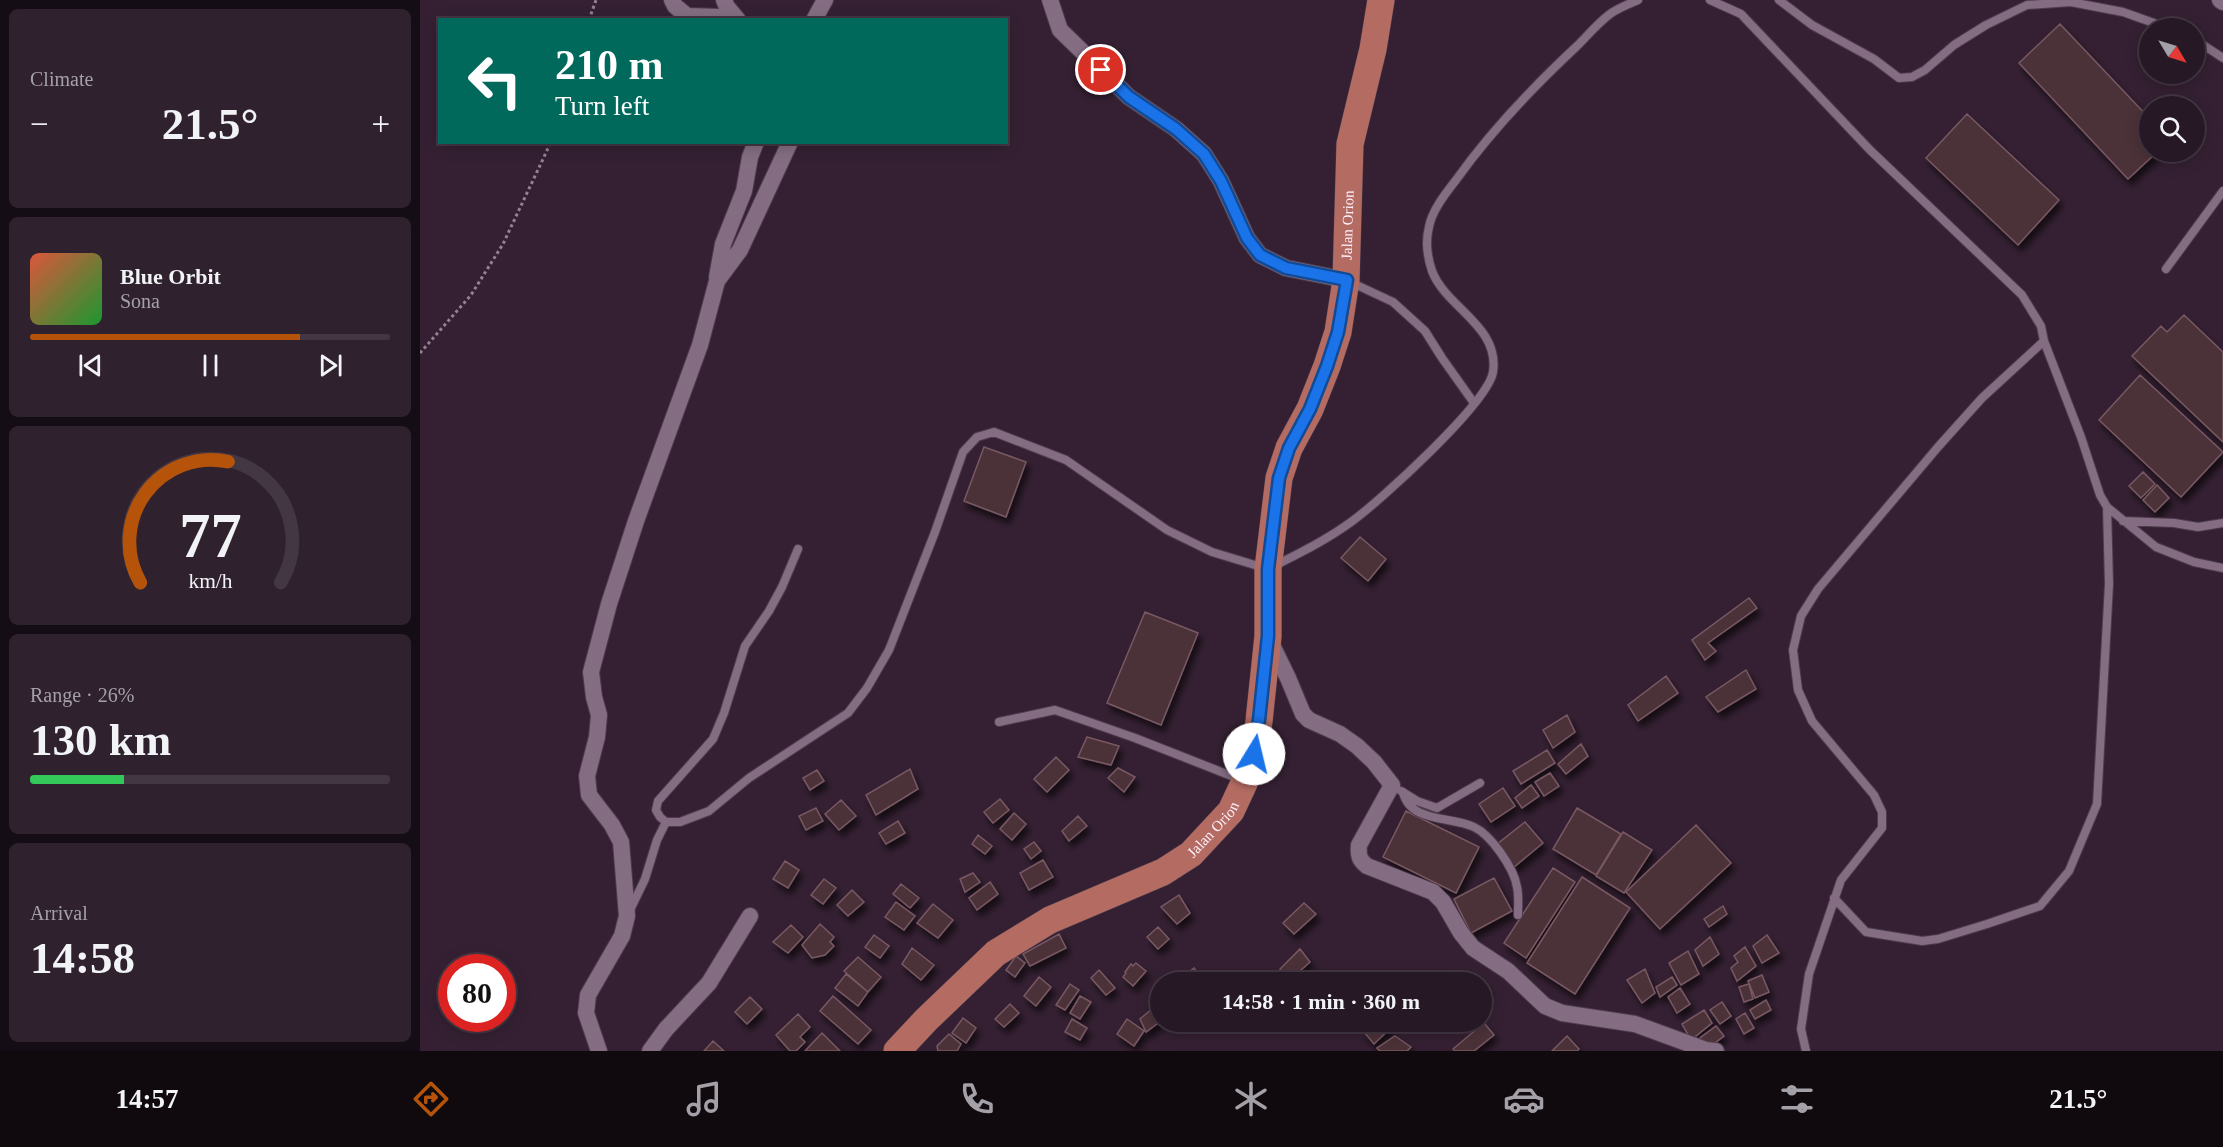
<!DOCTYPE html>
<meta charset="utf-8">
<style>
:root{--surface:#271826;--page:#2f212e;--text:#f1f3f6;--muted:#a4a0a7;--line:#433743;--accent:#b45309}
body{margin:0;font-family:Georgia,serif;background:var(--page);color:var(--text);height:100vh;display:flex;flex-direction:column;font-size:22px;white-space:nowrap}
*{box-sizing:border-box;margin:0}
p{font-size:20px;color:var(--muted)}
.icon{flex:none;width:33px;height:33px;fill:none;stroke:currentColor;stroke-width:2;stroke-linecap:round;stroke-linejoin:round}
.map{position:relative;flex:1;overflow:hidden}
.panel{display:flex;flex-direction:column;gap:9px;padding:9px;background:#150d15;width:420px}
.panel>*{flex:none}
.guide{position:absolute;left:18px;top:18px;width:570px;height:126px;border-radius:0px;box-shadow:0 3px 15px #0003,0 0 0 2px var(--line);background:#00695c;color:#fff;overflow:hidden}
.needle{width:39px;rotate:128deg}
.tools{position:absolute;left:1719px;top:18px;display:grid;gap:12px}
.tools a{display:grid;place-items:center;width:66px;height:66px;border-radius:50%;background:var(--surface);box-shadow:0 3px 15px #0003,0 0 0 2px var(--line);font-size:30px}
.speed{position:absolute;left:18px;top:954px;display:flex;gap:12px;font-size:30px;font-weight:700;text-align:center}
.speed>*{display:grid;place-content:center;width:78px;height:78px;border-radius:50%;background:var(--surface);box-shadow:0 3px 15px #0003,0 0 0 2px var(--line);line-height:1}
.speed .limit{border:9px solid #d22;background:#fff;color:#111}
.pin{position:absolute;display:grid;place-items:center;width:51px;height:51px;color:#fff;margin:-26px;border:3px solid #fff;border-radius:50%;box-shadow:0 2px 6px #0007}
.me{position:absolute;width:66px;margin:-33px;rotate:9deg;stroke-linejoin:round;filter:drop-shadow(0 0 4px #0008)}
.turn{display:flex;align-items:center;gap:21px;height:126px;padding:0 18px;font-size:27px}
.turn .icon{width:78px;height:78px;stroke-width:2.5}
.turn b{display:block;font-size:42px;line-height:51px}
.big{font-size:45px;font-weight:600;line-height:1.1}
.panel .tile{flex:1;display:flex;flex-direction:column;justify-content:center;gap:9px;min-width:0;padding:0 21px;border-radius:9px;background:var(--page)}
.panel .dial{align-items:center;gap:0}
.dial svg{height:156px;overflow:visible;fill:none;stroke:var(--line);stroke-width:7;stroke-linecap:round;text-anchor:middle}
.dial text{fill:var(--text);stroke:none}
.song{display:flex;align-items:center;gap:18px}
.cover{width:72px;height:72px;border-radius:9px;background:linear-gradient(135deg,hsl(10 70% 55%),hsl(130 70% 35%))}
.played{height:6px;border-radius:3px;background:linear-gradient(90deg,var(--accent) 75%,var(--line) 75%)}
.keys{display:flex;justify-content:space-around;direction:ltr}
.heat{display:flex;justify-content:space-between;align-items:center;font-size:33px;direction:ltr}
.charge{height:9px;border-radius:4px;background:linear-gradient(90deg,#34c759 26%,var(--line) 0)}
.trip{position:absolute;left:730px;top:972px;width:342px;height:60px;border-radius:30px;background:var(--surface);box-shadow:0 3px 15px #0003,0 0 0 2px var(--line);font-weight:600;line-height:60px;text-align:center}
.menu{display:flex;height:96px;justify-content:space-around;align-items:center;background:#100a0f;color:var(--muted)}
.menu .icon{width:42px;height:42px}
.menu .active{color:var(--accent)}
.menu b{font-size:27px;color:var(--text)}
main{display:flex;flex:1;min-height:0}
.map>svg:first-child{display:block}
.building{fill:#4c3039;stroke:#785962;stroke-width:1.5;filter:url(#shadow)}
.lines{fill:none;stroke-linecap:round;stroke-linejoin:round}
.service-casing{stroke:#4d3c4c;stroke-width:10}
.minor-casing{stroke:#4d3c4c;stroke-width:18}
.trunk-casing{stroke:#4d3c4c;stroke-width:28}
.path{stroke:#938291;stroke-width:3;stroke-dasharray:3 3;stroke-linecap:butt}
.service{stroke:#846d82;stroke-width:8}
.minor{stroke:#846d82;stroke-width:16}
.trunk{stroke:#b46c62;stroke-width:27}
.route-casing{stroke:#114b97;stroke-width:15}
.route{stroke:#1a73e8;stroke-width:10}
.labels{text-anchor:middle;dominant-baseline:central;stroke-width:6;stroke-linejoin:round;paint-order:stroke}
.street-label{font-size:15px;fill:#fef0fc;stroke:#170e16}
</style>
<main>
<section class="panel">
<div class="tile"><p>Climate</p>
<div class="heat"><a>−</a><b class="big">21.5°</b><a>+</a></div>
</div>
<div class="tile">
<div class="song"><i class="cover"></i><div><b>Blue Orbit</b><p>Sona</p></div></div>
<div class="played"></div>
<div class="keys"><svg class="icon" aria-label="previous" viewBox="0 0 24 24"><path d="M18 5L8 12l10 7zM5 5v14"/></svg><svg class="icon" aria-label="pause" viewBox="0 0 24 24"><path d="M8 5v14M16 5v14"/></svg><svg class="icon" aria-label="next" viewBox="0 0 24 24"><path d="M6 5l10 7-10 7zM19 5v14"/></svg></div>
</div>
<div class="tile dial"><svg viewBox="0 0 100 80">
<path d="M14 69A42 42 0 1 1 86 69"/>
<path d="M14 69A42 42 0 0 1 59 7" stroke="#b45309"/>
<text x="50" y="56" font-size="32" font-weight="700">77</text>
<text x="50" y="72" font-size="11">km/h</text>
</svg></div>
<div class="tile"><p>Range · 26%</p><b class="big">130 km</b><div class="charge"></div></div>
<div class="tile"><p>Arrival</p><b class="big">14:58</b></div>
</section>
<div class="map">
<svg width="1803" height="1051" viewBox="0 0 1803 1051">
<defs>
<filter id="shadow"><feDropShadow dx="3.5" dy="6" stdDeviation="3" flood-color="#0009"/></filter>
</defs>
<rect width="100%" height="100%" fill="#342032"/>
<path class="building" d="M1640,24l90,95v33h7l-29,27 -109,-116z
M1547,114l92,86 -41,45 -92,-87z
M1764,315l39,37v90l-91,-86 29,-30 6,6z
M1720,375l83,77 -42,45 -82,-77z
M564,447l42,15 -20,55 -42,-16z
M1723,472l12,12 -14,14 -12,-12z
M1737,485l12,13 -14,14 -12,-12z
M940,537l26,22 -18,22 -27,-23z
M1329,598l8,10 -49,35 8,8 -11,9 -13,-20z
M725,612l53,21 -37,92 -54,-22z
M1326,670l10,19 -38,23 -12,-15z
M1246,676l12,17 -40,28 -10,-16z
M1147,715l8,17 -22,16 -10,-18z
M667,737l32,9 -8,19 -33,-8z
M1161,744l7,12 -22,18 -8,-10z
M1127,750l8,13 -34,21 -8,-13z
M636,757l13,13 -22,22 -13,-13z
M698,768l17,9 -11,15 -16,-14z
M490,769l8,20 -42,26 -10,-20z
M397,770l7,11 -14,9 -7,-12z
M1130,773l9,13 -15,10 -9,-14z
M1111,785l8,11 -17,12 -7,-10z
M1083,788l12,18 -24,16 -12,-18z
M580,799l9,11 -16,13 -9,-11z
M421,800l15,16 -17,14 -14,-16z
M396,808l7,13 -17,9 -7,-14z
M1157,808l44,26 -25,41 -43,-26z
M986,811l73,36 -23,46 -73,-36z
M594,813l12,11 -14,16 -12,-11z
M658,816l9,10 -18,15 -7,-10z
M478,821l7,12 -19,11 -7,-11z
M1105,822l18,21 -30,25 -17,-23z
M1276,825l35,38 -71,66 -34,-37z
M1203,832l29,18 -28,43 -28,-17z
M558,835l14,11 -7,8 -13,-10z
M614,842l7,9 -10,8 -7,-10z
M623,860l10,17 -24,13 -9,-17z
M365,861l14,9 -11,18 -15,-9z
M1133,868l22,14 -49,76 -22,-15z
M553,873l7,9 -15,10 -5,-13z
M1162,877l48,31 -55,86 -48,-31z
M1074,878l18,33 -41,22 -17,-34z
M404,879l12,9 -13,16 -12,-9z
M570,882l8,12 -21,16 -8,-12z
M481,884l18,14 -9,10 -17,-14z
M432,890l12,12 -16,14 -11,-11z
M759,895l11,18 -13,11 -16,-17z
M476,902l19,14 -11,14 -19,-13z
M884,903l12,11 -22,20 -11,-11z
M513,904l20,16 -15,18 -21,-15z
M1303,906l4,8 -18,13 -5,-8z
M400,924l14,13 -4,5 4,4 -9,9 -13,3 -10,-13z
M371,925l12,12 -15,16 -15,-11z
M738,927l11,12 -11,10 -11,-12z
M639,934l7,14 -36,18 -7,-12z
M454,935l15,11 -9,12 -15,-11z
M1347,935l12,18 -17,10 -9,-17z
M1290,937l9,17 -16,12 -8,-16z
M1325,947l11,19 -19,15 -6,-13 7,-6 -4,-6z
M492,948l22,17 -13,15 -19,-16z
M880,949l10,13 -21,19 -9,-12z
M1268,951l11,23 -18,11 -12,-22z
M596,956l9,7 -10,14 -9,-7z
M438,957l23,20 -13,15 -24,-21z
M716,963l10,8 -13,15 -10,-9 3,-4 -1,-1 6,-8 2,2z
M774,968l10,14h-26l-1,-1z
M1225,969l10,24 -13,10 -15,-23z
M679,970l16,18 -9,7 -15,-17z
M426,974l22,18 -10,14 -23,-18z
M1342,975l7,17 -14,6 -7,-17z
M1057,976l10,13 -5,5v-12h-13z
M619,977l12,10 -15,19 -12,-10z
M1252,977l5,8 -17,12 -4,-10z
M650,984l9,6 -14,20 -9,-5z
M1329,984l4,15 -9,3 -5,-15z
M1260,988l10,16 -13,9 -9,-16z
M413,996l38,34 -13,14 -38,-33z
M660,996l11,6 -11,17 -10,-6z
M330,997l12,12 -15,15 -12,-12z
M1346,1000l5,10 -16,9 -5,-9z
M1302,1002l9,14 -11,8 -10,-14z
M739,1003l2,18 -15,11 -6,-13z
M590,1004l9,9 -15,14 -9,-8z
M1284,1010l8,13 -21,17 -9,-16z
M1325,1013l9,15 -10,6 -8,-15z
M378,1014l12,13 -10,10 5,5 -9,9h-6l-14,-16z
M543,1018l13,10 -10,15 -14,-10z
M652,1019l15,9 -7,12 -15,-8z
M707,1019l17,12 -10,15 -17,-12z
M953,1022h24l-23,22 -10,-12z
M1064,1023l10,12 -20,16h-19l-2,-2z
M1296,1026l8,10 -16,12 -8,-10z
M402,1033l18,18h-35z
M529,1034l12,10 -4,7h-19l-1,-5z
M975,1036l16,11 -4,4h-27l-3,-3z
M1147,1036l12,13 -2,2h-25z
M293,1041l11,10h-20z"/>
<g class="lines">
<g class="service-casing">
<path id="service" d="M1290,0l31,14 129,136 152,145 19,31 3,15
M1359,0l33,25 62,34 25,19 13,-1 13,-7 29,-25 32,-20 41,-20 44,-3 52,10 45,16
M1774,39l29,19
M1746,269l57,-78
M928,281l45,21 32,29 17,27 32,45
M1703,521l51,2 24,4 25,-4
M579,722l56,-12 80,28 107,42
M981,791l16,10 20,7 43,-25
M983,792c7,31 48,24 71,35 17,8 40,41 43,60 2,9 1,19 1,28
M246,822l-6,-5 -4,-7 2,-9 55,-62 11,-26 21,-67 24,-35 13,-24 16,-38
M1414,898l32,34 56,9 16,-2 49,-15 53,-18 29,-35 28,-67 12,-220 -2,-77
M210,910l15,-31 12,-39 9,-18h14l29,-11 40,-33 99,-65 19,-25 22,-38 46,-118 28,-80 14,-15 17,-5 72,28 101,70 45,22 56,17c28,-14 57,-28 83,-47 28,-20 137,-119 142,-150 7,-46 -47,-64 -61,-101 -5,-15 -7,-29 -3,-44 3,-17 17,-34 27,-47 35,-49 77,-93 121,-134 11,-11 21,-23 33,-32 8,-6 19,-10 28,-14
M1386,1051l-5,-22 8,-55 32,-94 41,-52v-16l-8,-17 -62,-74 -14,-31 -5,-40 8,-34 17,-27 120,-142 44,-49 62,-57 37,96 19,58 7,12 49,40 38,15 29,6"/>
</g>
<g class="minor-casing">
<path id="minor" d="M252,0l3,6 17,14
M304,0l3,7 11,13
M630,0l10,30 69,67 47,32 28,25 17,27 26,57 13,17 26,13 60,12
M1800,0l3,2
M268,16l31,1 12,3
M394,20l11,-20
M297,277l6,-33 21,-53 6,-34 6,-15
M849,639l19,39 15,36 6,6 31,14 17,12 17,16 18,23 -33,60c-1,10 0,15 8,21l66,26 10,10 18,31 12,15 35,23 37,35 17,7 73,11 71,26 10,1
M179,1051l-13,-38 2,-18 34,-59 5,-20 -6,-74 -9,-17 -23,-30 -2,-19 10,-39 2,-22 -5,-18 -3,-25 18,-68 27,-83 64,-176 17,-64 23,-31 50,-108
M230,1051l16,-22 43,-46 41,-67"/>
</g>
<g class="trunk-casing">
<g id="trunk">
<path id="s1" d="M477,1051l29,-31 70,-67 54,-33 113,-48 28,-18 40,-43 14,-30 9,-27 5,-33 9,-85v-67l11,-91 10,-30 21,-39 17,-43 11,-34 8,-52 4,-136 23,-95 8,-49"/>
</g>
</g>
<path class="path" d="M169,20l7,-20
M0,353l51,-58 32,-51 48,-102"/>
<use href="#service" class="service"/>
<use href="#minor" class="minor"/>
<use href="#trunk" class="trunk"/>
</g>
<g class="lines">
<g class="route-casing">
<path id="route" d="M681,70l28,27 47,32 28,25 17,27 26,57 13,17 26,13 61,12 -9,52 -11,34 -17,43 -21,39 -10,30 -11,91v67l-9,84 -5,34"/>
</g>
<use href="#route" class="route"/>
</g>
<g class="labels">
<g class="street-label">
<text stroke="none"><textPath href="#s1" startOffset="1022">Jalan Orion</textPath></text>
<text stroke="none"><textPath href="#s1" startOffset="392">Jalan Orion</textPath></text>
</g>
</g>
</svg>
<div class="tools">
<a><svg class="needle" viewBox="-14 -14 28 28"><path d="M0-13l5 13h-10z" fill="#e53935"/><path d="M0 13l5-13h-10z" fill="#a4a0a7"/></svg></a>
<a><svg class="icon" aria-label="search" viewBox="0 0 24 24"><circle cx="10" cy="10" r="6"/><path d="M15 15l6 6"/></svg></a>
</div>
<div class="speed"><div class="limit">80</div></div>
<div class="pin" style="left:681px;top:70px;background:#d93025"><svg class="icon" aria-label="arrive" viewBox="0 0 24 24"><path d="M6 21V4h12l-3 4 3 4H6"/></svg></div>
<svg class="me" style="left:834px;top:754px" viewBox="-20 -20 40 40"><circle r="19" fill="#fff"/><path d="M0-13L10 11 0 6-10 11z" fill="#1a73e8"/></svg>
<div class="trip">14:58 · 1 min · 360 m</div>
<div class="guide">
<div class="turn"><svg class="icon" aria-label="left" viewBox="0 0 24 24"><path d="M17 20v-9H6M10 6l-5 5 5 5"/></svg><div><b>210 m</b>Turn left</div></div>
</div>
</div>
</main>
<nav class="menu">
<b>14:57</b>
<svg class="icon active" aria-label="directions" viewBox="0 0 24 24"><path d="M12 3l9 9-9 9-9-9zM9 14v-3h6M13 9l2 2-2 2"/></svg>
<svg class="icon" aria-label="music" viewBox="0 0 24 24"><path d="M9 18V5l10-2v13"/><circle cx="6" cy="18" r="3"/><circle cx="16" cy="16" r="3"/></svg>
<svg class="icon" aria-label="phone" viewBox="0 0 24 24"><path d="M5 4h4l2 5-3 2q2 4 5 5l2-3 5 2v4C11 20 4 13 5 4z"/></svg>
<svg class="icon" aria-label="climate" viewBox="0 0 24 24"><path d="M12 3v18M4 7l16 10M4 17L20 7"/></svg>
<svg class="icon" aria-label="car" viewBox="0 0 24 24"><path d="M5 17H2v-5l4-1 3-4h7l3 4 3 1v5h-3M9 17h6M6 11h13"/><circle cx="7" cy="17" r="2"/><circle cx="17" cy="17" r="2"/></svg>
<svg class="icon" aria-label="filters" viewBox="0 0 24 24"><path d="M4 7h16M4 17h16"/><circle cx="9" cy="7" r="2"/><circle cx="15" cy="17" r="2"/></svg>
<b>21.5°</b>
</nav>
